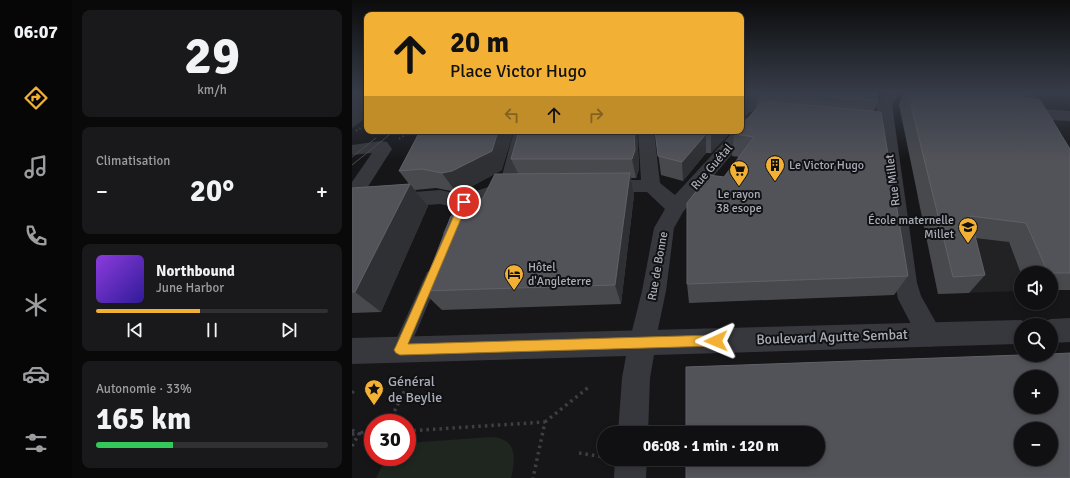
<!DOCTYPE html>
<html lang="fr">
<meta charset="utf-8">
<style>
:root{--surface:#101012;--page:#19191b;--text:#f1f3f6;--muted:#9c9d9f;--line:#303032;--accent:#f2b134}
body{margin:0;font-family:Signika,sans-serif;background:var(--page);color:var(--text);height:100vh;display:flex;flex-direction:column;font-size:15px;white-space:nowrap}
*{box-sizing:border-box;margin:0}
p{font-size:13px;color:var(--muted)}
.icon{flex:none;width:22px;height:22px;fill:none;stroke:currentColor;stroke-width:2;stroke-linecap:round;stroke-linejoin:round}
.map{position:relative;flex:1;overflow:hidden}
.sheet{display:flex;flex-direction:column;gap:10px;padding:10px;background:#09090a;width:280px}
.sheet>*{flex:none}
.banner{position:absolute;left:12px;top:12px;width:380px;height:122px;border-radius:8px;box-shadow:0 2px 6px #0003,0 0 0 1px var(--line);background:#f2b134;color:#111;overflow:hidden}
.buttons{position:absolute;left:662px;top:266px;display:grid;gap:8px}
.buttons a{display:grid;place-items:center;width:44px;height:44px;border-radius:50%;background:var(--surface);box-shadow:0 2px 6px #0003,0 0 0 1px var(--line);font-size:20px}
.speed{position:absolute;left:12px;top:414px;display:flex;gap:8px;font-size:20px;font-weight:700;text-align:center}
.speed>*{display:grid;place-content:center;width:52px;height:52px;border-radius:50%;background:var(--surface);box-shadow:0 2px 6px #0003,0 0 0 1px var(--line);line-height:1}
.speed .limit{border:6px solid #d22;background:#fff;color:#111}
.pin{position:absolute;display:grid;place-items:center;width:34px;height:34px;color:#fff;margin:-17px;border:2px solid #fff;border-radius:50%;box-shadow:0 1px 4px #0007}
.me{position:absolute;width:44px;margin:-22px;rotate:269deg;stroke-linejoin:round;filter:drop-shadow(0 0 3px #0008)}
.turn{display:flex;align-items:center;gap:14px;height:84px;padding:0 20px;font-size:18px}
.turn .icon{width:52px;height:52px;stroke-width:2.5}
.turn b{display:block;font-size:28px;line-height:34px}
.lanes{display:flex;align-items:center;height:38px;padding:0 20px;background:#0003;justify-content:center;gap:20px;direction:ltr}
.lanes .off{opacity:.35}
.big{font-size:30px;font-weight:800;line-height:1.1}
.sheet .tile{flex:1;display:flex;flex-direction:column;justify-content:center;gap:6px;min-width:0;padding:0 14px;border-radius:8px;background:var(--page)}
.sheet .dial{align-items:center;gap:0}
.dial b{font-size:52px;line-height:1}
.song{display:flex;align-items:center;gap:12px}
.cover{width:48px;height:48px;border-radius:6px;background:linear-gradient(135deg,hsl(270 70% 55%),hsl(250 70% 35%))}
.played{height:4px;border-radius:2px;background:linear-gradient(90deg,var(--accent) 45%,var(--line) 45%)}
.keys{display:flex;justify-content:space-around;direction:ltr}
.heat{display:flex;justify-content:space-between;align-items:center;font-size:22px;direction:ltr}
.charge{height:6px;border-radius:3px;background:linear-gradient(90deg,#34c759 33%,var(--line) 0)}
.trip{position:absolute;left:245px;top:426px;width:228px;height:40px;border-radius:20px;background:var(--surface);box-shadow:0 2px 6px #0003,0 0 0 1px var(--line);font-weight:800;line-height:40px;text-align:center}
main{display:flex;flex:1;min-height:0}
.menu{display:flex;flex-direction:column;width:72px;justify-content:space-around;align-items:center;background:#060607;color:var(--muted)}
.menu .icon{width:28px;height:28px}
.menu .active{color:var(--accent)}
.menu b{font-size:18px;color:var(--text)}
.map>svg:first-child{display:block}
.built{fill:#222225}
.green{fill:#1e261f}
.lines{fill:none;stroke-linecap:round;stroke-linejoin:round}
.path-far1{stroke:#3d3f44;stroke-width:2;stroke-dasharray:1.5 2.5;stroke-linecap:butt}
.path{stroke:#3d3f44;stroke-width:3.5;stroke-dasharray:2.5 4;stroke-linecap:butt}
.service{fill:#37383d;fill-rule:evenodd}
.pedestrian{fill:#37383d;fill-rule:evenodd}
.minor{fill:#37383d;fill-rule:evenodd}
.tram{stroke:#4a4c52;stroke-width:1}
.wall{fill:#47494d}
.shaded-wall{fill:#2f3033}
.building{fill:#525359;stroke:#5f6168;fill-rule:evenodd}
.route{fill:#f2b134;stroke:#9d7322}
.labels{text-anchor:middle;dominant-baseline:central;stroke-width:4;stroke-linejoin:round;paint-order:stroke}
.poi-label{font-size:12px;fill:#a8adb8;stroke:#111113;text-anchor:start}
.street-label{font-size:12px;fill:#a8adb8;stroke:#111113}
.near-street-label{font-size:14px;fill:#a8adb8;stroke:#111113}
.near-poi-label{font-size:14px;fill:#a8adb8;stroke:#111113;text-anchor:start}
</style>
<main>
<nav class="menu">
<b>06:07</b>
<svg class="icon active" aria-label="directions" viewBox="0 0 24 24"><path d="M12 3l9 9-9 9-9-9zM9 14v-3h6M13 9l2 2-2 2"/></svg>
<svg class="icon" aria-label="music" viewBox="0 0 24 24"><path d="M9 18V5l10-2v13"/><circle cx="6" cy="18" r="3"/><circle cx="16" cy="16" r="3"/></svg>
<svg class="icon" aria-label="phone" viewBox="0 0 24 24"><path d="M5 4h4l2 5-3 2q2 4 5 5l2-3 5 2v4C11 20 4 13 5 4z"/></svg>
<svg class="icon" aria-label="climate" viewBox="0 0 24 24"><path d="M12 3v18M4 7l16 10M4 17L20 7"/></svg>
<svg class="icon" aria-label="car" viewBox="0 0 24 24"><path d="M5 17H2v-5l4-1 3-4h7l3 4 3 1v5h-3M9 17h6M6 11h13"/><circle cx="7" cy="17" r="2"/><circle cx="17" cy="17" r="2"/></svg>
<svg class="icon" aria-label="filters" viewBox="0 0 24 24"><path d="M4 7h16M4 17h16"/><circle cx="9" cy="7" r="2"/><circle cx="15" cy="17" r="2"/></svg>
</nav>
<section class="sheet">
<div class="tile dial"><b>29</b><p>km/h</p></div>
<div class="tile"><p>Climatisation</p>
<div class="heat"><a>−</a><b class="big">20°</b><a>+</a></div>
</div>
<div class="tile">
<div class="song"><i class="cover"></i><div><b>Northbound</b><p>June Harbor</p></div></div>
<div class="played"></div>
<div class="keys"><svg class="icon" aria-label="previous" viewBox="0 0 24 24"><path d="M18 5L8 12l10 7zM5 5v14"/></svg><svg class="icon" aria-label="pause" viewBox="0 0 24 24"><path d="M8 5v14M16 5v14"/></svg><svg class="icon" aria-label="next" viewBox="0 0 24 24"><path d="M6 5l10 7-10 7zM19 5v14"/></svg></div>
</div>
<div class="tile"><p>Autonomie · 33%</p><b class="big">165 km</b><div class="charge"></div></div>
</section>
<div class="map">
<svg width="718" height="478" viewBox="0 0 718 478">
<rect width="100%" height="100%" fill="#161618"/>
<path class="built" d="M565,196l78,9 26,69v17l-83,3z"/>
<path class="green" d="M139,437c26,1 25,21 20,41h-135l11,-21h20v-14z"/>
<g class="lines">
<path class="path-far1" d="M4,131l11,-7
M47,139l12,-8"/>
<path class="path" d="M0,393l3,-5
M193,422l45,-36
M28,423l12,-7 14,-28
M0,430l7,4 -7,12
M55,431l138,-9 -12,56
M9,433l12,-6
M0,434l21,-1
M227,453l25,4"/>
<path class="service" d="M112,197l5,2 1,3 -13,31 -2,4 -5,1 -5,-1 -2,-4 15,-31 1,-3z
M80,270l5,2 3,4 -34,80 -6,2 -6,-2 -3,-6 3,-6 33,-72z"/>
<path class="pedestrian" d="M533,93h15l-8,11 25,179 4,13 22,39 -4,8 -9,4 -9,-4 -23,-44 -3,-16 -19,-179z
M400,116l6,2 2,3 -77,91 -9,16 -8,63 -11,52 -4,8 -9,4 -9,-4 -4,-8 13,-52 12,-63 11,-19 -18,-17h-43l-7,-1 -2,-5 2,-5 7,-1h37l-3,-49h16l6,52 15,12 59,-64h7v-8l5,-5z
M162,131h16l-11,51 3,5 -2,5 -11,2 -45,15 -24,-5 -88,7v-29l20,-29 -20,2v-10l29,-4 6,1 5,7 -30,47 78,-6 24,5 36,-12z"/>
<path class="minor" d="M665,93h16l10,16 27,2v10l-21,-1 21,34v21l-7,-2z
M718,318v24l-19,1v-18h-10l1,-3 9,-3z
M669,320l10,5h-10v19l-367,11 -4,23 -2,55h-30l4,-55 4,-22 -274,8v-26z
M263,459h32l-1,19h-32z"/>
<path class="tram" d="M0,157l24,-19
M0,165l42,-34"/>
</g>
<path class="wall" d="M389,93h136l1,8 -4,10 34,165 -14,19 -205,8 -2,-19 37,-107 15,-20 -7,-1 2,-22 22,-24 -7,2 -8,9z
M549,93h126l-4,6 47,50v141h-19v-17h-30v1l-12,-32 -34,-4 10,37 -16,18 -31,1 -39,-189 4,-11z
M68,131l82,39 -37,20 -9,2 -20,-4 -21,2 13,16 -47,106 -29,1v-125l57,-4 -10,-13z
M285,131l2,38 -3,9h-5l3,17 -13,109 -179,6 -20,-19 52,-75 44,-43 -7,-14z
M303,131h77l-21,22h-5l-23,28 -22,-6z"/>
<path class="shaded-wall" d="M0,93h15v24l-15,11z
M398,93h7l-1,17 -7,2 -8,9v-18z
M146,131h16l-12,39 -37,20 -9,2 -14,-19z
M282,131h3l2,38 -3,9 -4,-19z
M363,131h17l-21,22v-19z
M354,134v19l-23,28 -1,-19z
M278,173l4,22 -13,109 -6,-19z
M58,184l18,22 -47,106 -26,-20z"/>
<path class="building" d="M389,93h9l-9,10v3z
M434,93h91l1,8z
M556,93h65l67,7 30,49v124h-22l-22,-50 -56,-7 15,59 -32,2z
M411,101l118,11 27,164 -221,8v-81l22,-28 15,2 30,-40 -20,-3 3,-3h4v-5z
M68,131h78l-6,20 -40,20 -10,2 -20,-4 -23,2z
M167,131h115l1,19 -3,9h-121z
M303,131h60l-4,3h-5l-24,28 -24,-6z
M278,173l-15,112 -193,6 29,-75h23l21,-42h2z
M58,184l-55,108h-3v-104z
M718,353v125h-384v-19h132v-26h-132v-66l335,-12h30v-1zM669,377h30v30h-30zM669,429h30v30h-30z"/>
<linearGradient id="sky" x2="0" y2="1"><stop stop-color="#0c0c0d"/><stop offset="0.58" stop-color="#363c48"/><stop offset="1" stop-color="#363c48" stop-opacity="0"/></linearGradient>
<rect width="718" height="160" fill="url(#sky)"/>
<path class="route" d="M112,199l4,3 -60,142 308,-9 4,2 1,4 -1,3 -4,2 -316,9 -4,-2 -2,-3 2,-4 64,-144z"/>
<defs>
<g id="building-pin" transform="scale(1)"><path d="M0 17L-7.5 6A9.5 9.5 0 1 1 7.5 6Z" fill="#f2b134" stroke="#111113"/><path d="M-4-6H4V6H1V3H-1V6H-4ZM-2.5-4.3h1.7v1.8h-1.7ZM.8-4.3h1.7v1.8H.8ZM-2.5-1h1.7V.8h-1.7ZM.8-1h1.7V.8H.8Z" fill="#111"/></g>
<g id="supermarket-pin" transform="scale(1)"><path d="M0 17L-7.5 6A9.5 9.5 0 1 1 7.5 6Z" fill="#f2b134" stroke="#111113"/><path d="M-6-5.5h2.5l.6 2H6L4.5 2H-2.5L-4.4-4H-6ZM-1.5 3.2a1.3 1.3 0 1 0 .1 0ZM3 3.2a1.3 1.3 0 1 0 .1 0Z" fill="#111"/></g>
<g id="school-pin" transform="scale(1)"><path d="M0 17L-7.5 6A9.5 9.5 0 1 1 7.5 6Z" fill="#f2b134" stroke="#111113"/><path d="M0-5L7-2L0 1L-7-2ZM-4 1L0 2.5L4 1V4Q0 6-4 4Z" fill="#111"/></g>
<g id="hotel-pin" transform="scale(1)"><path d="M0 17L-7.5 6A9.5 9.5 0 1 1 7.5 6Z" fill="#f2b134" stroke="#111113"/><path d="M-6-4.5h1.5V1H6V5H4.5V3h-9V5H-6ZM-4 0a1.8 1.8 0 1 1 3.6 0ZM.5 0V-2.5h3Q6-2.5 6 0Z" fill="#111"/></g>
<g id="sight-pin" transform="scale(1)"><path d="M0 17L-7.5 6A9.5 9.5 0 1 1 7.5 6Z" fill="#f2b134" stroke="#111113"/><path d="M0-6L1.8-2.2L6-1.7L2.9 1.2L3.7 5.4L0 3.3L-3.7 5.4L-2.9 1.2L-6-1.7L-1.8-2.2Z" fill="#111"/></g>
</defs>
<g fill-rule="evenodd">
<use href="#building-pin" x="423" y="165"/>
<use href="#supermarket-pin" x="387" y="170"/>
<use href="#school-pin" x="616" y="227"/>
<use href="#hotel-pin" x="162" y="274"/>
<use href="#sight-pin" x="22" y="389"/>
</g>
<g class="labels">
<g class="poi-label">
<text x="437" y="165">Le Victor Hugo</text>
<text x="387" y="194" text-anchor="middle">Le rayon<tspan x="387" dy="14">38 esope</tspan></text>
<text x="602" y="220" text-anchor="end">École maternelle<tspan x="602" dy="14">Millet</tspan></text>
<text x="176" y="267">Hôtel<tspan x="176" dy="14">d'Angleterre</tspan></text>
</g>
<g class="street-label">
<text transform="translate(360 167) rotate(-49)">Rue Guétal</text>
<text transform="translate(541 180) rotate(-97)">Rue Millet</text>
<text transform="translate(306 266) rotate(-80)">Rue de Bonne</text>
</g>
<g class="near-street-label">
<text transform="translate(480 337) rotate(-2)">Boulevard Agutte Sembat</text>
</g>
<g class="near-poi-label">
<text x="36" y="381">Général<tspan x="36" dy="16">de Beylie</tspan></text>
</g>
</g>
</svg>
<div class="buttons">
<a><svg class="icon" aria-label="sound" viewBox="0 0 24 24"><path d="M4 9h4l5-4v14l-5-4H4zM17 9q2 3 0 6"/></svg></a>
<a><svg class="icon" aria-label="search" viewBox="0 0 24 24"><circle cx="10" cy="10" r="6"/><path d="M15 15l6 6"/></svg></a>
<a>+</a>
<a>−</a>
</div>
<div class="speed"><div class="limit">30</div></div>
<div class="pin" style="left:112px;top:202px;background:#d93025"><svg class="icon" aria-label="arrive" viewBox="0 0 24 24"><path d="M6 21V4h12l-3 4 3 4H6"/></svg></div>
<svg class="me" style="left:364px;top:341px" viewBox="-20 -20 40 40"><path d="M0-17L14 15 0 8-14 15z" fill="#f2b134" stroke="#fff" stroke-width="4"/></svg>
<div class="trip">06:08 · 1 min · 120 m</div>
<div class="banner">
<div class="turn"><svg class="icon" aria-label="ahead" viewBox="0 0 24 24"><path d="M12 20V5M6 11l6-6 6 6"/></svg><div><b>20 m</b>Place Victor Hugo</div></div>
<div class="lanes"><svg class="icon off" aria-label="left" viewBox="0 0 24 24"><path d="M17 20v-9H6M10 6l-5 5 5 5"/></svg><svg class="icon" aria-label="ahead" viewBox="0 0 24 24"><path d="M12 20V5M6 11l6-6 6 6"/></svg><svg class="icon off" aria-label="right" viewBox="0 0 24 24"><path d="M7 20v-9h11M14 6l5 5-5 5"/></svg></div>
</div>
</div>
</main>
